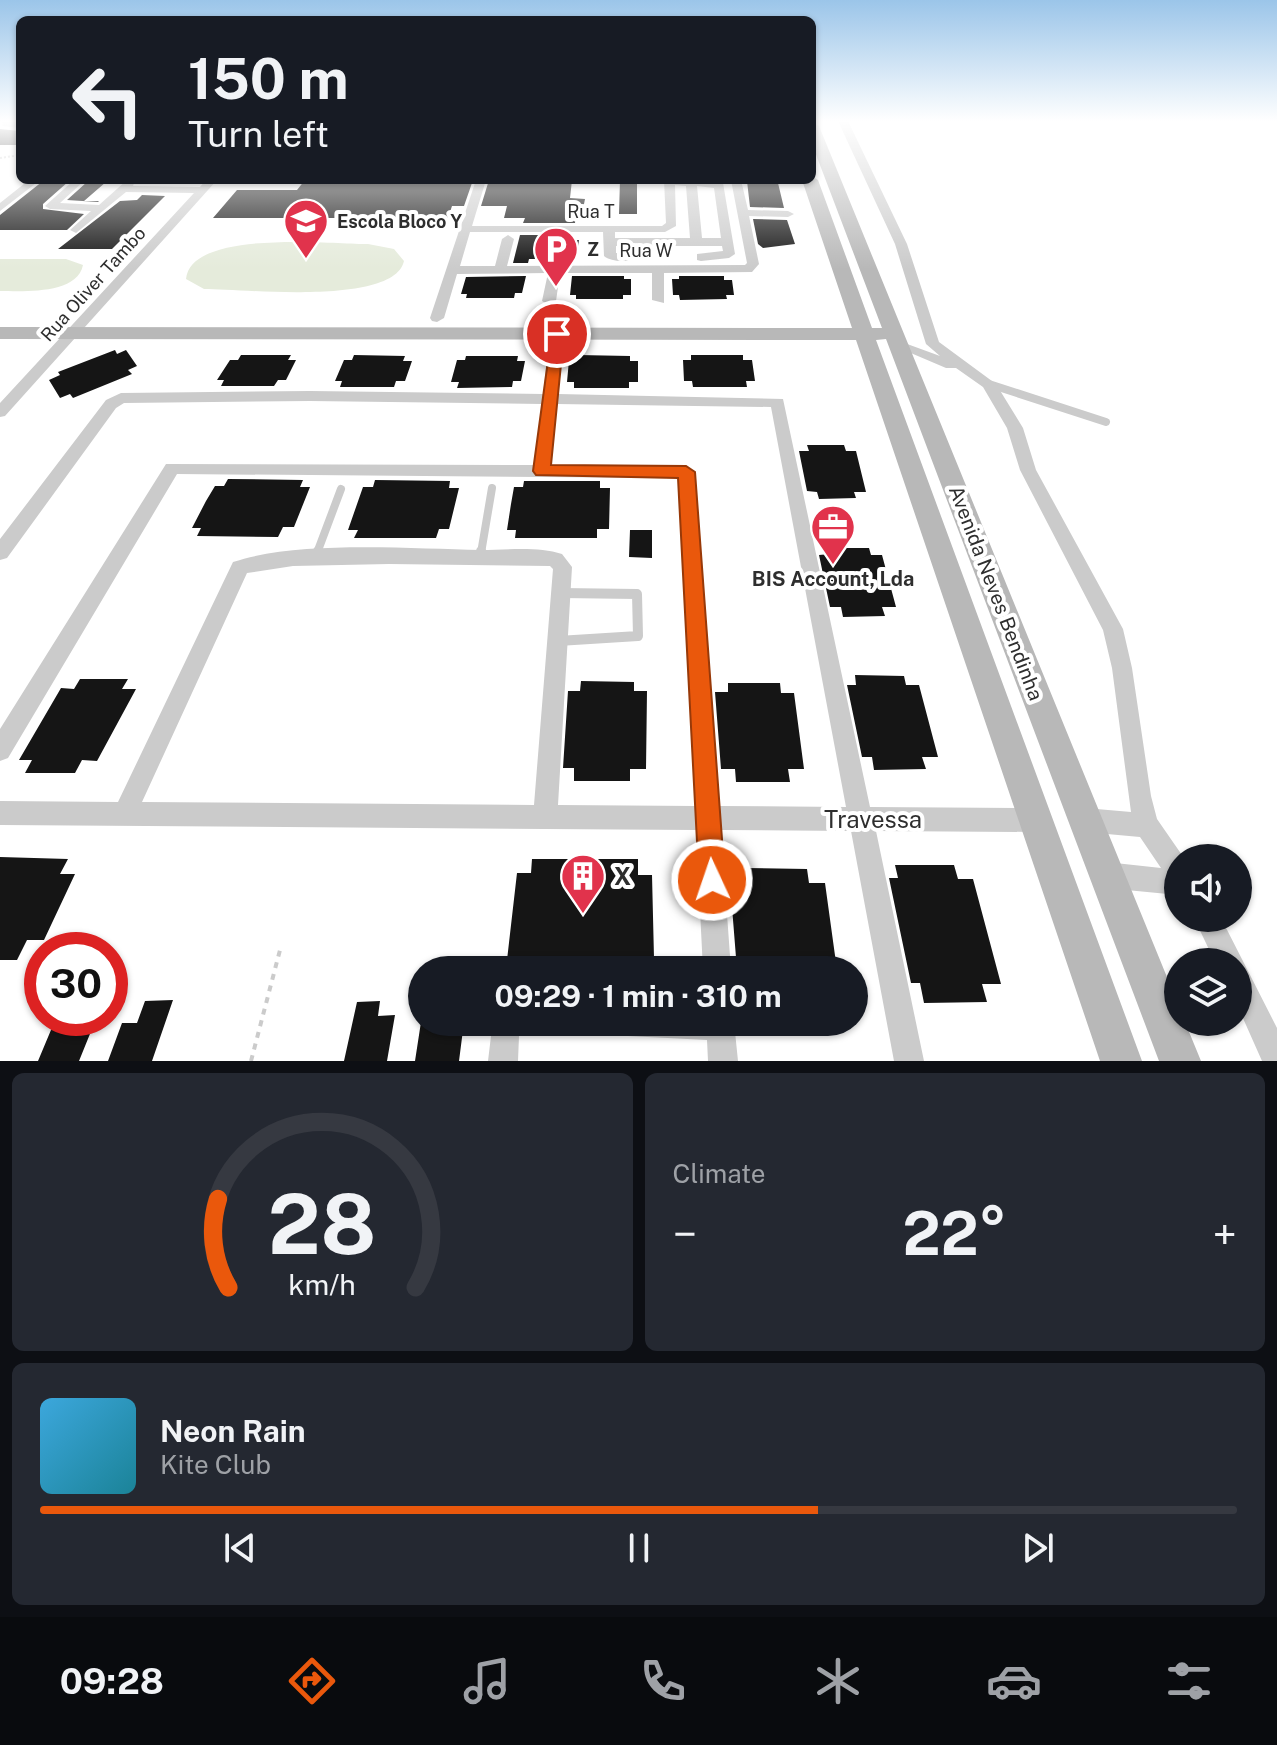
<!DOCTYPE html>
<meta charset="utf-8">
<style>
:root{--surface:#171b24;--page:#242831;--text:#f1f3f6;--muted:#9ea1a6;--line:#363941;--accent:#ea580c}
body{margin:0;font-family:"Public Sans",sans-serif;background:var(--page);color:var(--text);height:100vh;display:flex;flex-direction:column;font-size:30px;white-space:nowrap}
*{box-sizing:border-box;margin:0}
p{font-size:26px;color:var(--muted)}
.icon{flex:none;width:44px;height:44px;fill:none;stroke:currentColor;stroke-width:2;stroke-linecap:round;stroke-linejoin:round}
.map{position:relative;height:1061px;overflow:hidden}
.details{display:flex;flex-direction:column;gap:12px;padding:12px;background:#0d0f14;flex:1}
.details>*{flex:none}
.top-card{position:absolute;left:16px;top:16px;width:800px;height:168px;border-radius:12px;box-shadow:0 2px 6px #0004;background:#171b24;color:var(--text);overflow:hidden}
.fabs{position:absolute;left:1164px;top:844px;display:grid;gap:16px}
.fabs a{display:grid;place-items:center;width:88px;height:88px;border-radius:50%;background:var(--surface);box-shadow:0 2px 6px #0004;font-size:40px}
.speed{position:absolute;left:24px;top:932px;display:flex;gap:16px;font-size:40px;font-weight:700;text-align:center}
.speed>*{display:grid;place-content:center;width:104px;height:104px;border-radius:50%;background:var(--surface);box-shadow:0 2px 6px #0004;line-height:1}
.speed .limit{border:12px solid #d22;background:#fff;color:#111}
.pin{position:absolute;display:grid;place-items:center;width:68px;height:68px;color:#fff;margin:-34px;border:4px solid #fff;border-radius:50%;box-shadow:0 2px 8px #0007}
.me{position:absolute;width:88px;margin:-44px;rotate:357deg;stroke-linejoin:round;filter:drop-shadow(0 0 6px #0008)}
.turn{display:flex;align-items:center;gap:28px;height:168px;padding:0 40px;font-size:36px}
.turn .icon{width:104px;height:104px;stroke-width:2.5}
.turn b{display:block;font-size:56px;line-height:68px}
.big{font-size:60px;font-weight:700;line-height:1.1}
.details .card{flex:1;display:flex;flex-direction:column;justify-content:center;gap:12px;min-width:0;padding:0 28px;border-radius:12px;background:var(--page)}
.details .dial{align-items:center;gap:0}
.dial svg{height:208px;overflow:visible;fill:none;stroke:var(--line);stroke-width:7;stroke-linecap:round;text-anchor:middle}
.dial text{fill:var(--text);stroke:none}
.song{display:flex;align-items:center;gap:24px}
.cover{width:96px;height:96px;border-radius:12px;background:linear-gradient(135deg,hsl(200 70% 55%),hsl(190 70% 35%))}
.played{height:8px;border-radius:4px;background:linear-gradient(90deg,var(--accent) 65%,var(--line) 65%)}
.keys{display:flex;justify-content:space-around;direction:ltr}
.heat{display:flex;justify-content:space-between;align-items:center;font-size:44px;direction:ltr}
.details .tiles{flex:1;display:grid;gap:12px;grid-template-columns:1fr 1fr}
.card:last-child{grid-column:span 2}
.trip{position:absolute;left:408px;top:956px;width:460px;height:80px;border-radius:40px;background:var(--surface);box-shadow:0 2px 6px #0004;font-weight:700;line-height:80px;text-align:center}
.tab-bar{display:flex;height:128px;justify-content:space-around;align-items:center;background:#090b0e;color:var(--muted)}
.tab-bar .icon{width:56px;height:56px}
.tab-bar .current{color:var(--accent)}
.tab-bar b{font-size:36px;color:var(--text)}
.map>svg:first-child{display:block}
.green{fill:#e5ebdb}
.building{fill:#151515}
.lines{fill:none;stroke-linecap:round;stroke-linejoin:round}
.path-far1{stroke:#cbcbcb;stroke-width:2;stroke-dasharray:2 2;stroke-linecap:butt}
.path{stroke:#cbcbcb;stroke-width:4;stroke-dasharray:6 6;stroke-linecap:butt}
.lane-far1{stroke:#cbcbcb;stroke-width:8}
.lane{stroke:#cbcbcb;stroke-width:10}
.street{fill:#cbcbcb;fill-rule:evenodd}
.secondary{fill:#b8b8b8;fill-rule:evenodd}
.route{fill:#ea580c;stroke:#983908;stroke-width:2}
.labels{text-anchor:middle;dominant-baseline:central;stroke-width:8;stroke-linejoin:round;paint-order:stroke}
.far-street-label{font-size:18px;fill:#2e2e2e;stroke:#fff}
.far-poi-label{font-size:18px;font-weight:bold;fill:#2e2e2e;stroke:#fff;text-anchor:start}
.poi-label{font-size:20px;font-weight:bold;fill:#2e2e2e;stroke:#fff}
.street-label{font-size:20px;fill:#2e2e2e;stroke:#fff}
.near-street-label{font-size:24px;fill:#2e2e2e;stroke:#fff}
.near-poi-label{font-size:24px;font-weight:bold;fill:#2e2e2e;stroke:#fff;text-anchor:start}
</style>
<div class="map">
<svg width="1277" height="1061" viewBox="0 0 1277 1061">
<rect width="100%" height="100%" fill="#fff"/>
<path class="green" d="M368,244l26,5 10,12c-10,45 -161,28 -200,28l-18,-10c5,-50 145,-35 182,-35z
M0,259h66l17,6c-6,30 -60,26 -83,26z"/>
<path class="building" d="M0,129l20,2v14h-20z
M305,180h168l-9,26h-12l-4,12h-235l24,-28h60z
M489,180h83l-2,18 15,1 -3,15h-6l-1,9h-52l2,-5h-21l3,-12h-26z
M620,180h17v34h-18z
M43,181h26l-26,23v5l41,5 -17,16h-67v-15z
M747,181l31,2 6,25 -34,-1z
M87,182h19l-22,19h15l-1,1 -31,-2z
M142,195l23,1 -53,53h-54l62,-48 17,-1z
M753,219l34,1 8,24 -32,4 -5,-4z
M520,235h53v5h6l-3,19h-47l-1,4h-15z
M526,276l-4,17h-7l-1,5h-48l1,-4h-6l5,-17z
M572,276h52v3h7v16h-8v4h-47v-4h-6z
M679,276h45v4h8l2,15h-8l1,4 -47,1 -1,-5h-6l-1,-16h7z
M115,350l2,4 9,-4 11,16 -9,4 4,4 -59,24 -3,-4 -10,4 -11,-18 11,-5 -2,-3z
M241,355h50l-3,5h8l-10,20h-8l-4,6h-53l3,-6h-7l13,-20h8z
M354,355l51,1 -2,5h9l-7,20h-9l-2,6h-54l2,-6h-7l9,-21h8z
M578,355l52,1v5h8v21h-9v6h-55v-6h-7l2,-22h8z
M691,355h52v5h9l3,21h-9l1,6h-54l-1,-6h-8l-1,-21h8z
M466,356h52l-1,5h8l-4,20h-8l-1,6 -55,1 2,-6h-8l6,-22h8z
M807,445h37l2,6h10l10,41h-12l2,6 -37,1 -2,-7 -10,-1 -8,-40h10z
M228,479l75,1 -3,7h10l-16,40h-11l-5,10 -81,-1 4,-8h-9l14,-27 9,-15h9z
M375,480l75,1 -1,7h10l-10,41h-10l-3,9h-82l4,-8h-10l15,-43h10z
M524,481h76v7h10l-1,41h-12v9h-82l1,-8h-9l4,-26 3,-17h9z
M630,530h22v28l-23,-1z
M828,548h41l2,7h11l14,52h-14l3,9 -42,1 -2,-10h-11l-11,-52 11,-1z
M855,675l49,1 2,9h13l19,72h-16l4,12 -52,1 -2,-13h-10l-15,-72h9z
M80,679h48l-6,10h14l-39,72 -15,-1 -7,13h-50l7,-13h-13l42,-72 13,1z
M581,681l53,1v9h13l-1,78h-16v12h-56v-13h-11l5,-77h12z
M728,683h52l1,10h13l10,76h-16l2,13h-54l-1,-13h-14l-6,-77h13z
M0,857l68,2 -8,15h15l-31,66h-17l-10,20h-17z
M532,859h106v16h14l2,83h-17v12h-116l1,-9 -15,-1 10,-87h14z
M895,865h59l4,14h15l28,105h-19l5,18 -63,1 -4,-20h-9l-22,-105h9z
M745,868l62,1 2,14h16l12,87h-100l-7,-88h16z
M173,1000l-21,61h-44l14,-38h15l8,-22z
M380,1001l-2,15 17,-1 -8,46h-43l13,-59z
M56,1018l40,1 -17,42h-41z
M421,1022h43l-5,39h-44z"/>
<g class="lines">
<path class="path-far1" d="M0,158l20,-3"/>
<path class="path" d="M251,1061l29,-111"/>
<path class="lane-far1" d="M989,384l117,38
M317,553l24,-64
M481,553l11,-65"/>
<path class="lane" d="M480,557l1,-6
M315,559l3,-8
M558,641l80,-5 -1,-42 -76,-1"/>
<path class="street" d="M3,121l17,1v6l-18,-2z
M838,121h10l59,123 32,98 57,42 27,44 13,42 87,159 9,39 19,128 6,23 27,39h-6v37l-72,-7 -9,-4 -4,-9 4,-9 9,-4 55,6 -21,-31 -55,-5 -9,-3 -3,-9 3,-9 9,-3 46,4 -19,-144 -9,-38 -83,-160 -13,-42 -24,-41 -27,-19h-10l-54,-23 7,-4 41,15 -14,-12 -31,-100z
M29,180h11l-40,31v-8z
M74,180h11l-25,23 39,2 28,-25h8l-2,6 67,1 6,-7h11l-212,236 -5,1v-14l194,-210 -68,-1 -50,41 -6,-3 21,-19 -41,-2 -5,-3z
M476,180h10l-14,46h190l4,-3 -2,-43 59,3 12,71 -6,4 -28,3 -4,-1v-6l26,-3 -1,-5h-106v7h15l6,4c-7,6 -26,5 -33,-1l-1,-24h-133l-10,34h35l7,-27 6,-4 6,4 -7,27 238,-1 2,-2 -16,-83h10l7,30 40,1 6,3 -6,3 -39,-1 10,48 -7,8 -88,1v30l-12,-3v-27h-92l-4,28 -7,4 -7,-4 6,-28 -91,1 -13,44 -7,4 -5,-1 -2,-3zM675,185l11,1 4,52h-75v-6h50l11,-6zM697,186l17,2 7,50h-19z
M557,330l7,4 -6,60 225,5 87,408 167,1 9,3 3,9 -3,9 -9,3 -161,-1 48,230h-30l-43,-230 -130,-1 10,140h-28l-7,-140 -696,-5v-24l118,1 115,-240c66,-22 177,-13 248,-12 25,0 57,-4 81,4l10,13 -14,238 137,1 -17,-328 -501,-4 -169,284 -8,3v-32l166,-265 368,1 8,-61 -232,-3 -186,2 -8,5 -109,150 -7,2v-21l106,-139 15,-7 189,-2 233,3 7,-60zM557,404l214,3 75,400 -127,-1 -25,-334 -8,-6 -135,-1zM389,564l161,2 3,3 -19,236 -392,-3 105,-229 46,-7z
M1194,918h27l56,110v33h-15l-24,-54v-45h-23z
M496,1022h29l-6,14 -1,25h-30l3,-25z
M614,1022h120l4,39h-30l-1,-21 -79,-4 -10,-4z"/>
<path class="secondary" d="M812,122l7,4 359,878v18h7l16,39h-42l-273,-722 -10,1 266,721h-42l-244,-721 -856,-1v-12l852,1 -50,-148h10v-4l6,4 54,148h10l-70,-184z"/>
</g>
<linearGradient id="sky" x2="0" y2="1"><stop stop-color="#9bc5e9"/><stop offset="0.45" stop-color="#fff"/><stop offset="1" stop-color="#fff" stop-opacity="0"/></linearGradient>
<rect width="1277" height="269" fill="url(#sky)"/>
<path class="route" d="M552,331l12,3 -13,131 135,1 9,6 30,408 -4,9 -9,4 -10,-4 -3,-9 -21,-402 -142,-3 -3,-4z"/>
<defs>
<g id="school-pin" transform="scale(2.3)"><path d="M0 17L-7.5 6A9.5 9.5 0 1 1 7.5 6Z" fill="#e1334c" stroke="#fff"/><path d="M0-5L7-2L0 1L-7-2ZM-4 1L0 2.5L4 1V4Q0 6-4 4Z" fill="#fff"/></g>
<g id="parking-pin" transform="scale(2.3)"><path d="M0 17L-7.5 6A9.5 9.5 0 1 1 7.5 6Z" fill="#e1334c" stroke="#fff"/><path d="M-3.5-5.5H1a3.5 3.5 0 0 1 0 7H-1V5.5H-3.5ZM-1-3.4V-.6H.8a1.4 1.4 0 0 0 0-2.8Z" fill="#fff"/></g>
<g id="office-pin" transform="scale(2.3)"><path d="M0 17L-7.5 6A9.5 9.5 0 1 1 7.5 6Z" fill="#e1334c" stroke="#fff"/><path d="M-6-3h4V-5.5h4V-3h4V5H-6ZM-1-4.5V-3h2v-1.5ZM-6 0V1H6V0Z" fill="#fff"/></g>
<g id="building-pin" transform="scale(2.3)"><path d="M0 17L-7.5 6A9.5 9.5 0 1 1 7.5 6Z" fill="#e1334c" stroke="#fff"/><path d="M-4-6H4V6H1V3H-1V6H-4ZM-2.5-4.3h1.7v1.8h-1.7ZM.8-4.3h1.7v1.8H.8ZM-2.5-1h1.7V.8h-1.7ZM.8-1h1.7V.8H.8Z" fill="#fff"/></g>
</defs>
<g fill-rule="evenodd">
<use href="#school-pin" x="306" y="221"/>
<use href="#parking-pin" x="556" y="249"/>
<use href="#office-pin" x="833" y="527"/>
<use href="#building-pin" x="583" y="876"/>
</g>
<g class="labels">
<g class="far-street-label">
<text x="591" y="211">Rua T</text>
<text x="646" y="250">Rua W</text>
<text transform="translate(93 284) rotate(-48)">Rua Oliver Tambo</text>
</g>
<g class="far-poi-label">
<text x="337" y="221">Escola Bloco Y</text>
<text x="587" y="249">Z</text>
</g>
<g class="poi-label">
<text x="833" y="579">BIS Account, Lda</text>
</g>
<g class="street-label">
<text transform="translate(996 593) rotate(69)">Avenida Neves Bendinha</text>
</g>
<g class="near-street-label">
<text x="873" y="819">Travessa</text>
</g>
<g class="near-poi-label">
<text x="614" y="876">X</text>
</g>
</g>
</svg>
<div class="fabs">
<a><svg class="icon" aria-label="sound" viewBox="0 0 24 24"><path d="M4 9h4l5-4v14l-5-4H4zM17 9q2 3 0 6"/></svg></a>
<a><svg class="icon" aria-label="layers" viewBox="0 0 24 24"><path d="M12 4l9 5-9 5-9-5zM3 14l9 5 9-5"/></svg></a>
</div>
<div class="speed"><div class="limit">30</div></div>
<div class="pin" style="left:557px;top:334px;background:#d93025"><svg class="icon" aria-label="arrive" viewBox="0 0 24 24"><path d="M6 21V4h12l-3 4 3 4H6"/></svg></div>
<svg class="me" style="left:712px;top:880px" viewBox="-20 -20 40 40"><circle r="17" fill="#ea580c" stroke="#fff" stroke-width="3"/><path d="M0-11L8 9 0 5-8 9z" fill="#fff"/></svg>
<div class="trip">09:29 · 1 min · 310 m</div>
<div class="top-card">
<div class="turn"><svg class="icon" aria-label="left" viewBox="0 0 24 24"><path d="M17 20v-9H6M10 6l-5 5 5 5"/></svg><div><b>150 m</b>Turn left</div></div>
</div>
</div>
<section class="details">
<div class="tiles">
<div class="card dial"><svg viewBox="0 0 100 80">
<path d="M14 69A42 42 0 1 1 86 69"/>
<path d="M14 69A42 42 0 0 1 10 35" stroke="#ea580c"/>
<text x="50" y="56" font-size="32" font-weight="700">28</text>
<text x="50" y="72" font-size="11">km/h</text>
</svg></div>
<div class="card"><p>Climate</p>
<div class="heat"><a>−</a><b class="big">22°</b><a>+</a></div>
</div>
<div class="card">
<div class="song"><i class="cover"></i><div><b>Neon Rain</b><p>Kite Club</p></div></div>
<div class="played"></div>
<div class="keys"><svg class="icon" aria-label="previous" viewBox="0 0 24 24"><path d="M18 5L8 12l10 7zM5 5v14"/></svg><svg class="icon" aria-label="pause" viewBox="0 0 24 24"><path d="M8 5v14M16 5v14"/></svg><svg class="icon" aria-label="next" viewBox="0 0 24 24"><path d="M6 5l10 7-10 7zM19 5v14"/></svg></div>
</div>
</div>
</section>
<nav class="tab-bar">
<b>09:28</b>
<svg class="icon current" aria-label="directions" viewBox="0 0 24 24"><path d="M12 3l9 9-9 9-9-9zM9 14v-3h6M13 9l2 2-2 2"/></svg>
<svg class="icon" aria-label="music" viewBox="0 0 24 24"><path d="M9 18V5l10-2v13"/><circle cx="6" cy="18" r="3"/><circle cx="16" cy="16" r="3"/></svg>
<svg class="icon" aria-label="phone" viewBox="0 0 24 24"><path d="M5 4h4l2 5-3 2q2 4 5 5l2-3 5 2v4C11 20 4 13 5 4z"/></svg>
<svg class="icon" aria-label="climate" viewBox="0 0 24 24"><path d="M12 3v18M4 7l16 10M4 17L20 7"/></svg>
<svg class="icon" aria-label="car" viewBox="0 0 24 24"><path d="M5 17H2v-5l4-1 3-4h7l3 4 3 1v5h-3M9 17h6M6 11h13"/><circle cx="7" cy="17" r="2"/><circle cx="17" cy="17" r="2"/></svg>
<svg class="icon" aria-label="filters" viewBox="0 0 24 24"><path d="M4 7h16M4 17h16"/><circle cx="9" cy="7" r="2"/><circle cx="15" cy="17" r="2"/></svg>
</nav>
